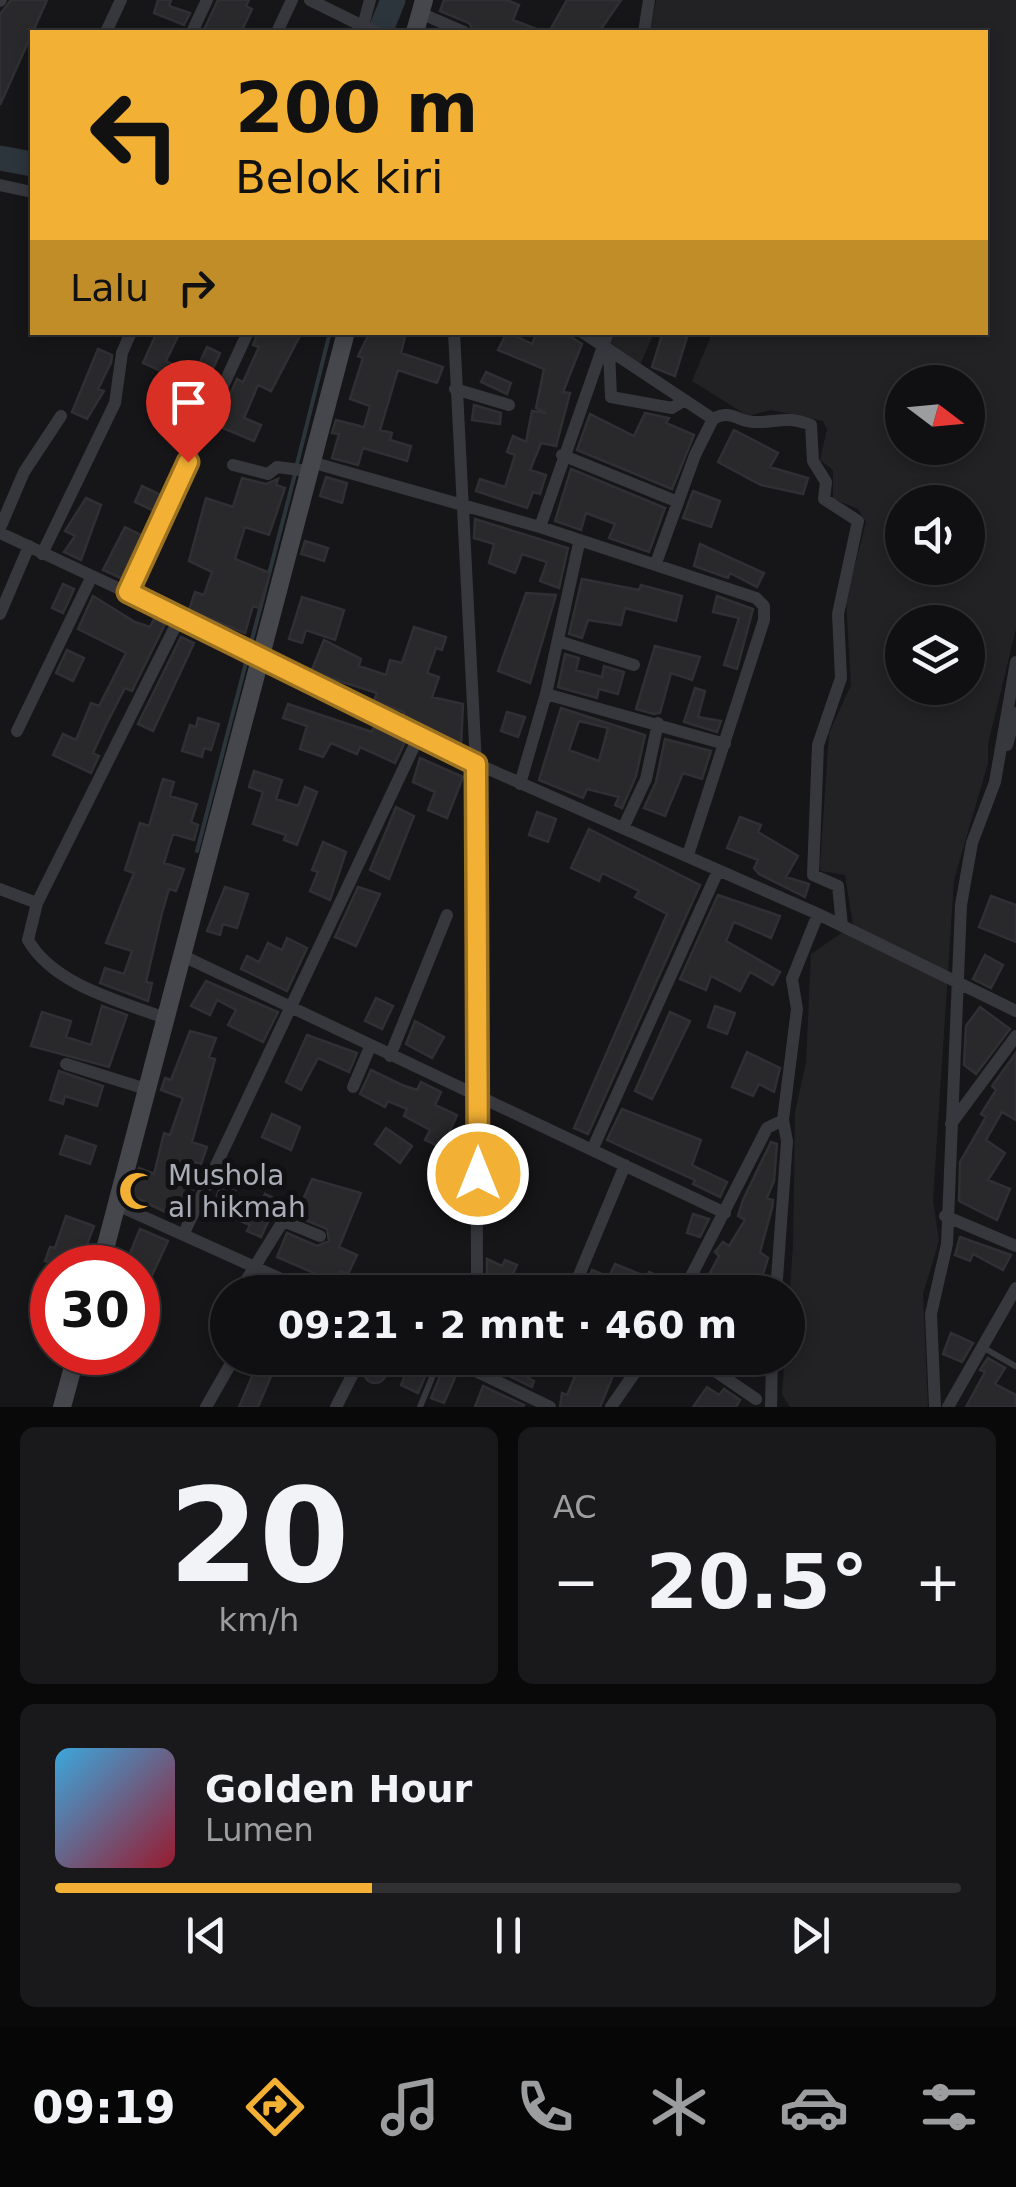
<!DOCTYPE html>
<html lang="id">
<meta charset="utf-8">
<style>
:root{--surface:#101012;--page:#19191b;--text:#f1f3f6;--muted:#9c9d9f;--line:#303032;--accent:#f2b134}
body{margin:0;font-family:"DejaVu Sans",sans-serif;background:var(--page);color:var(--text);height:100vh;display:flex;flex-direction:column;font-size:38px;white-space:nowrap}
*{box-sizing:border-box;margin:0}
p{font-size:32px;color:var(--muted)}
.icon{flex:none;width:55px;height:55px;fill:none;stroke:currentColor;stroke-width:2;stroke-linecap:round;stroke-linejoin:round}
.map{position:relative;height:1407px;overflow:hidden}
.panel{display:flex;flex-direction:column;gap:20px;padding:20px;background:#09090a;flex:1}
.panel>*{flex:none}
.banner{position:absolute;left:30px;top:30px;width:958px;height:305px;border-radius:0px;box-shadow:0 5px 15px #0003,0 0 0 2px var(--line);background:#f2b134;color:#111;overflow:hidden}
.needle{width:65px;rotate:106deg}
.controls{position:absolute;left:885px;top:365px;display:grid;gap:20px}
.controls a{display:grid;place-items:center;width:100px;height:100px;border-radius:50%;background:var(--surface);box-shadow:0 5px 15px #0003,0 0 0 2px var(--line);font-size:50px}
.speed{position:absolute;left:30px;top:1245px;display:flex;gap:20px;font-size:50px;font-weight:700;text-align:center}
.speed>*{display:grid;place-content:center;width:130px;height:130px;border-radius:50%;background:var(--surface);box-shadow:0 5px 15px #0003,0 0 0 2px var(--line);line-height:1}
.speed .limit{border:15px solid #d22;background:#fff;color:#111}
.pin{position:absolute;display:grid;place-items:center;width:85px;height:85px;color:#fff;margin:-102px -42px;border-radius:50% 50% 50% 0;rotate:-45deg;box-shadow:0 0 10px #0007}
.pin .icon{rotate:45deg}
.me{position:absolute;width:110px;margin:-55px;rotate:0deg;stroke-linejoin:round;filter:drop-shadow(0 0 8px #0008)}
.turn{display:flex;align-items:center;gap:35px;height:210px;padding:0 40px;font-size:45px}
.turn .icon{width:130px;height:130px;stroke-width:2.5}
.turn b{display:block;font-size:70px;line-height:85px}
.then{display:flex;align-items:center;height:95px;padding:0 40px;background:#0003;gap:20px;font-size:38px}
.big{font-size:75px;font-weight:700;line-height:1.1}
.panel .tile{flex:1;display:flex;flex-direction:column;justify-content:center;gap:15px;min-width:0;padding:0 35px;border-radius:15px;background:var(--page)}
.panel .dial{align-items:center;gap:0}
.dial b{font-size:130px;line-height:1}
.song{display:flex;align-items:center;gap:30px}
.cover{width:120px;height:120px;border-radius:15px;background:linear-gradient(135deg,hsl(200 70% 55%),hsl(350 70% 35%))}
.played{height:10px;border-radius:5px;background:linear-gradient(90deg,var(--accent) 35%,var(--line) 35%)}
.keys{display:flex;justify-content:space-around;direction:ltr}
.heat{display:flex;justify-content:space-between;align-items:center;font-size:55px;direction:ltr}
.panel .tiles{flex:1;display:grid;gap:20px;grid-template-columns:1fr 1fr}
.tile:last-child{grid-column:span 2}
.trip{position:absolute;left:210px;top:1275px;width:595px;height:100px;border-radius:50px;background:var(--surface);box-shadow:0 5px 15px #0003,0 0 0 2px var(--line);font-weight:700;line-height:100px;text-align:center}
.tabs{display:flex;height:160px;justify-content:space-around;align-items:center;background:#060607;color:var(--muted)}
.tabs .icon{width:70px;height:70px}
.tabs .active{color:var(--accent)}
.tabs b{font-size:45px;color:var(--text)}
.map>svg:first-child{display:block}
.built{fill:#222225;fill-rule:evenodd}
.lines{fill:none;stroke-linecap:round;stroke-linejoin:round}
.stream{stroke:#2c353c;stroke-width:4}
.river{stroke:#2c353c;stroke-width:25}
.building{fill:#29292c;stroke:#303034;stroke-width:2.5;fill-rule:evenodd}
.service{stroke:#37383d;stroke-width:6}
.minor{stroke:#37383d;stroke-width:12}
.secondary{stroke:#45474d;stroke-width:18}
.route-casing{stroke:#9d7322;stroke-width:25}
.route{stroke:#f2b134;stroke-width:18}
.labels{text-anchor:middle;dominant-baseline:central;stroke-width:10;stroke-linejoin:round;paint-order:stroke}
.poi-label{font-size:28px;fill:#a8adb8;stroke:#111113;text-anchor:start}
</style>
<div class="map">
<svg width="1016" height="1407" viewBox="0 0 1016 1407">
<rect width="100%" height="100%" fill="#161618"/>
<path class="built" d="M656,0h360v629l-28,115v19l-34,117 -21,320 6,41 -16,53 5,113h-138l-8,-13 11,-148 2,-134 11,-49 5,-109 42,-29 -8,-50 -24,-4 -1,-5 9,-133 22,-48 -5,-85 20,-78 -8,-13 -25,-10v-29l-13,-10 7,-31 -4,-8 -52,-11 -23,6 -56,-35 19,-45 -8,-3 282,-1v-300h-335zM902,382h66v66h-66zM902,502h66v66h-66zM902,622h66v66h-66z
M610,333h44l-14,32 -32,-20z"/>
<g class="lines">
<path class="stream" d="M297,464l33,-132
M197,851l98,-377"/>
<path class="river" d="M380,32l13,-32
M0,158l32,6"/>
</g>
<path class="building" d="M11,0h36l-47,105v-91z
M158,0h13l-2,6 21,7 -6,12 -30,-12z
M218,0h31l-3,6 6,3 -11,23h-38z
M444,0h63l12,5 -6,15 31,12h-70l-5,-9 -29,-12z
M567,0h54l-22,32h-50z
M157,332h23l-14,29 28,14 13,-28 13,6 -13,29 6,2 -24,46 -31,-18 16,-35 -31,-14z
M258,332h44l-31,59 -13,-6 -14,33 17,7 -7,16 -38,-16 21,-46 6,3 16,-35 -6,-2z
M370,332h36l-5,21 42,14 -6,16 -39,-13 -18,60 12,3 -2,7 21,6 -4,15 -44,-13 -5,17 -26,-7 7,-24 -7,-1 4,-13 28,7 6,-21 -20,-7 13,-41 -5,-2z
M507,332l25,12 5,-12h27l18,12 -19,48 7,1 -14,53 -15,-3 -11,27 16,5 -6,19 -7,-2 -6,16 -51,-17 4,-12 25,8 10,-32 -8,-3 6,-16 13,6 6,-31 14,2 -10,-5 8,-39 -46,-19z
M663,332l24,5 -12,39 -23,-9z
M98,349l14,6 -1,8 -13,26 6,2 -17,28 -15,-7z
M486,372l25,11 -4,11 -26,-12z
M474,405l27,8 -1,11 -28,-4z
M645,413l24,5 -3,5 28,12 -22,54 -95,-39 13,-36 44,22z
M734,430l44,23 -8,14 38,11 -5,16 -42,-9 -43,-23z
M571,469l94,39 -16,44 -40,-14 6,-14 -29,-11 -5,17 -26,-9z
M326,477l21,6 -5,20 -22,-7z
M242,478l24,6 12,-5 -2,6 9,3 -16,47 -24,-8 -10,32 35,14 -11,35 -6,-2 -8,27 -56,-23 6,-18 9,3 8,-23 -23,-11 17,-63 27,9z
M142,486l19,9 -7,16 -19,-9z
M693,491l27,10 -9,26 -28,-9z
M86,498l15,7 -20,55 -17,-8 11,-16 -10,-5z
M475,519l93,29 -9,40 -19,-7 7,-19 -25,-8 -7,19 -26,-10 5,-19 -20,-6z
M125,527l18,9 -20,43 -20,-9z
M305,541l23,7 -4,13 -23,-7z
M700,544l64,29 -7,14 -27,-14 -2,5 -34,-12z
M582,579l57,11 2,-5 41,11 -6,25 -51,-13 -4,17 -33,-5 -6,18 -13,-4z
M63,584l11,5 -11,24 -11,-5z
M526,593l30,2 -26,88 -32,-12z
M93,596l42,26 15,5 4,-8 11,5 -33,67 -7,-3 -19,37 -13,28 6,3 -8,17 -38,-18 10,-21 13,6 15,-37 8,3 27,-53 -48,-24z
M717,596l36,13 -16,60 -13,-4 15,-47 -26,-6z
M302,597l42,13 -9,30 -29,-10 -4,13 -13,-4z
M414,627l32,10 -4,13 -6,-2 -9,25 12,4 -7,20 31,7 -2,41 -59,-26 2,-7 -30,-11 3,-8 -66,-21 13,-32 37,19 -2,7 27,9 4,-15 12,3z
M181,637l13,6 -41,88 -15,-7z
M655,646l45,11 -8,23 -21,-7 -11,40 -6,1 -18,-5z
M67,650l17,8 -11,23 -17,-8z
M565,654l14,4 -3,12 26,7 2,-11 20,6 -6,22 -19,-5 -2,9 -39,-11z
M695,688l10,3 -7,26 23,4 -4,11 -33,-10z
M288,704l84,28 2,-5 31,15 -10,21 -35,-16 -3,7 -26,-11 -8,14 -23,-8 7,-23 -24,-8z
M561,708l84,27 -9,41 -14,32 -7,-3 4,-8 -32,-8 -4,9 -44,-18zM579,721l29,7 -9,33 -30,-11z
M507,712l18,5 -7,20 -17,-6z
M198,718l21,6 -8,26 -7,-2 -2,9 -20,-6 8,-26 6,2z
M665,739l46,12 -9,28 -19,-6 -18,43 -21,-8 12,-26z
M420,758l43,19 -16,41 -19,-8 7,-18 -22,-10z
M254,771l28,9 -6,19 22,7 7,-19 12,5 -20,53 -13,-5 2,-5 -33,-11 10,-32 -14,-5z
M163,779l11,3 -4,14 27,8 -6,18 7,3 -4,15 -21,-6 -9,29 20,6 -8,22 -7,-2 -7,24 -16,69 6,1 -4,18 -48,-18 5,-15 19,6 8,-23 -26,-8 28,-70 -9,-3 15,-47 9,3z
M396,807l18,9 -25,63 -19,-9z
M537,812l19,7 -8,23 -19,-7z
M740,817l21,8 -3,7 40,24 -12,21 23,7 -4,13 -46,-23 -5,-6 4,-8 -31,-12z
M589,829l111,56 -112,249 -14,-6 93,-214 -32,-17 4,-6 -37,-18 -3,8 -28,-13z
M323,842l23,10 -16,48 -20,-9 8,-19 -6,-2z
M225,887l23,7 -11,34 -14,-4 -3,11 -13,-4z
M358,887l22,7 -24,52 -21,-9z
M718,895l62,21 -9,22 -37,-16 -8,19 54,31 -7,13 -23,-13 -10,19 -29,-15 -5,14 -26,-11z
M991,896l25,9v37l-37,-15z
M287,938l20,10 -20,43 -46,-22 6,-13 12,6 9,-19 14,7z
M985,955l18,10 -12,23 -18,-9z
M206,981l72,31 -15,30 -35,-17 8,-15 -19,-10 -7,15 -19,-9z
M376,998l17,8 -11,23 -17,-8z
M102,1006l25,9 -18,52 -78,-21 11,-34 29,9 -5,16 25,8z
M715,1006l20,7 -8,21 -19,-7z
M980,1007l30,22 -34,45 -12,-9 2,-39z
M670,1012l20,9 -38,78 -17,-8z
M415,1021l29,16 -12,21 -26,-14z
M190,1031l26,7 -7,19 6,2 -23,83 15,5 -6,17 -6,-2 -9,26 7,3 -13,28 -48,-23 7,-28 15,6 10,-41 6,2 8,-23 5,-14 -22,-8 4,-12 6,2z
M307,1035l50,18 -8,19 -31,-14 -17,32 -15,-8z
M747,1052l33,16 -6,24 -15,-8 -6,12 -21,-9z
M1016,1053v67l-14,-8 -16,28 19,13 -17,27 22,9 -13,31 -38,-19 1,-39 26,-45 -5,-3 15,-24 -4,-4z
M371,1070l31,15 15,5 4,-8 20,10 -6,13 22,10 -15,33 -17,-8 5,-10 -26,-14 3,-7 -19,-8 -3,6 -25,-13z
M59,1071l44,15 -6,20 -32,-10 -2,8 -13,-4z
M622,1109l79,31 -9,25 35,17 -7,15 -27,-13 2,-4 -88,-40z
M272,1114l28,13 -9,23 -29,-13z
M386,1128l26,18 -12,17 -25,-19z
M66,1136l30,10 -6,18 -30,-10z
M771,1142l6,2 -3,37 -7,17 6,2 -1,8 -12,44 8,6 -5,16 4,10 -7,8h-45l-12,-6 16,-30 -4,-4 8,-10 6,4 16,-26 -7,-4 5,-16z
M225,1175l14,6 -11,28 -14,-6z
M312,1179l49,14 -22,54 18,8 -9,19 -8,-3 -5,11 -58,-25 10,-24 30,13 12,-5 -2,-12 -31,-13z
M265,1194l13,6 -17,37 -14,-6 3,-6 -24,-10 6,-14 25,10z
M693,1214l16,5 -9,18 -13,-4z
M66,1216l28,10 -16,42 -33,-7 5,-14 5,1z
M140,1229l28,12 -21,45 7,3 -7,15 -6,-3 -3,7v-40h-14z
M960,1237l51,18 -8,15 -30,-16 -3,7 -15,-6z
M487,1259l15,7 3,-6 12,5 -7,15 29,12h-47l4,-9 -9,-4z
M615,1264l32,13 2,-5 20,8 -5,12h-81l9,-22 17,7z
M951,1333l22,10 -11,19 -19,-8z
M412,1358h21l-15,35 -17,-8z
M499,1358h36l-8,19 7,4 -2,6 -37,-18z
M988,1358l17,10 -10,16 21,11v12h-50l19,-35 -5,-2z
M259,1360l16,7 -17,40h-19z
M582,1360l33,11 -15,36h-40l2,-14 5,2z
M364 1372a11 11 0 1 1 22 0a11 11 0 1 1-22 0Z
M444,1367l13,6 -13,30 -13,-5z
M483,1386l41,19 -1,2h-48z
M707,1387l12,8 5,-6 16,11 -4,7h-43z"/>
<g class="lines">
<path class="service" d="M984,1348l31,18
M420,1407l20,-49"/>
<path class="minor" d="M310,0l65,32
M0,1l1,-1
M420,13l44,19
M363,26l7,-26
M106,32l15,-32
M192,32l15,-32
M277,32l15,-32
M644,32l5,-32
M0,185l32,7
M454,332l22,432 1,528
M582,332l131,87c17,-10 24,2 40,3 23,1 33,-7 58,3l2,36 13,21 -2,17 34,22 -20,93 3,64 -23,67 -5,130 25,11 4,40
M609,350l2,47 61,11 13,-8
M455,389l54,16
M562,455l116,47
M311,462l229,65 216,71 8,8v14l-76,235
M233,465l35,9 9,-7 31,4
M540,527l68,-195
M0,528l24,-56 37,-56
M0,533l218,102 200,103 400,176 198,97
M42,554l73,-151 7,-50 9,-21
M656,563l39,-108 18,-36
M128,592l120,-260
M0,614l29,-68
M558,641l76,24
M546,694l179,50
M17,731l74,-153
M1007,745l9,-32
M520,784l26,-90 33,-151
M624,826l22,-47 12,-56
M0,889l37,14
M181,955l544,258
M165,1018c-46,-17 -111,-33 -137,-78l9,-37 143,-286
M390,1056l57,-141
M66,1064l80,25
M353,1087l17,-40
M951,1124l65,-88
M592,1150l125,-277
M115,1204l195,88
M945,1216l71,30
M184,1233l234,-495
M239,1292l44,-71 37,15
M572,1292l53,-127
M683,1292l84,-164 16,-8
M776,1292l11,-151 -4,-21 14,-111 -5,-30 26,-65
M228,1316l-9,20 9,10
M449,1358l101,49
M696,1358l60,41
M206,1407l28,-49
M336,1407l25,-49
M611,1407l34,-49
M771,1407l1,-49
M935,1407l-4,-93 16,-70 14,-339 11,-62 23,-61 21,-120
M948,1407l68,-119"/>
<path class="secondary" d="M415,32l9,-32
M100,1268l246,-936
M62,1407l15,-55"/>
</g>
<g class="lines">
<g class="route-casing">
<path id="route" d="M188,462l-60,130 348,172 2,410"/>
</g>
<use href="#route" class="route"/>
</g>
<defs>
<g id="mosque-bare" transform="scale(3)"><path d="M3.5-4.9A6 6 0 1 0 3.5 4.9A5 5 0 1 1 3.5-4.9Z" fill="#f2b134" stroke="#111113" stroke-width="2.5" paint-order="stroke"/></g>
</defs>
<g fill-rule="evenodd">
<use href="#mosque-bare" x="138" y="1191"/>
</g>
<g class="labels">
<g class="poi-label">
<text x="168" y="1175">Mushola<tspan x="168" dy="32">al hikmah</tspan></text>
</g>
</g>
</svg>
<div class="controls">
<a><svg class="needle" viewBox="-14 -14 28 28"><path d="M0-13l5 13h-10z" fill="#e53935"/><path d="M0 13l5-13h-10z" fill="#9c9d9f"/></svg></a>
<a><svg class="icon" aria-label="sound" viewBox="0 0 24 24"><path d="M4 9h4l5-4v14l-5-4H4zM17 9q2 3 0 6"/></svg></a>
<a><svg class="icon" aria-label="layers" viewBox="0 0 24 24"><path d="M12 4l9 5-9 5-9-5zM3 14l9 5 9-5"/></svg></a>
</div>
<div class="speed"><div class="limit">30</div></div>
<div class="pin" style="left:188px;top:462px;background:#d93025"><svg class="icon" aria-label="arrive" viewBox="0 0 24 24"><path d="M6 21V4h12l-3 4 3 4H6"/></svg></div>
<svg class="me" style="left:478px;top:1174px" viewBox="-20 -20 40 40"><circle r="17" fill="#f2b134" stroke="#fff" stroke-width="3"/><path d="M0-11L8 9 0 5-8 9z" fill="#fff"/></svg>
<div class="trip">09:21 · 2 mnt · 460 m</div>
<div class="banner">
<div class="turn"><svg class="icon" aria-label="left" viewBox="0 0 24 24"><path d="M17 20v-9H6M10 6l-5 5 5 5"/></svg><div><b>200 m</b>Belok kiri</div></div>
<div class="then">Lalu<svg class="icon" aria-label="right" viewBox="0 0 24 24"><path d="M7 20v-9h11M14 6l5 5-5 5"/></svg></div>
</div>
</div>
<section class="panel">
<div class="tiles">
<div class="tile dial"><b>20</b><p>km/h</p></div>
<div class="tile"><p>AC</p>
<div class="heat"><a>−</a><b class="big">20.5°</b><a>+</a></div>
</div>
<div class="tile">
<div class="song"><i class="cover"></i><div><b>Golden Hour</b><p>Lumen</p></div></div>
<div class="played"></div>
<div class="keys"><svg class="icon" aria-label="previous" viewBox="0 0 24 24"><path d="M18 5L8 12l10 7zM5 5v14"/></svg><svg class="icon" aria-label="pause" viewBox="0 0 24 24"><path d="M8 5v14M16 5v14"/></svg><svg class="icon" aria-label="next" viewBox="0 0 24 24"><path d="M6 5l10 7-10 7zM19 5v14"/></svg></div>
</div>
</div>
</section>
<nav class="tabs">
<b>09:19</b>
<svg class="icon active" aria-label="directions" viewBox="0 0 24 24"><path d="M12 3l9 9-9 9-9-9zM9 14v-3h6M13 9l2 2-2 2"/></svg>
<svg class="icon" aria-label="music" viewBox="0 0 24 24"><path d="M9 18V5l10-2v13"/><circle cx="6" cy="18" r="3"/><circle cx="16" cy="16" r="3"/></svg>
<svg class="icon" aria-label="phone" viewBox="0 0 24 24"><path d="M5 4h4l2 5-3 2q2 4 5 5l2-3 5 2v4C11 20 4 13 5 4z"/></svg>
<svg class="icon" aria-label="climate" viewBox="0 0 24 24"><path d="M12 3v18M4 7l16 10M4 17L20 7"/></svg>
<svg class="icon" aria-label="car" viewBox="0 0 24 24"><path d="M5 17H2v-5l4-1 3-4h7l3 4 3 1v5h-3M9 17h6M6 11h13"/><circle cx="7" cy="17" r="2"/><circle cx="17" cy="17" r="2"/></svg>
<svg class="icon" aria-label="filters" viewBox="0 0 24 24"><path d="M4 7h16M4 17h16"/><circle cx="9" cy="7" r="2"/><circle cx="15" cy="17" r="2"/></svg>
</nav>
